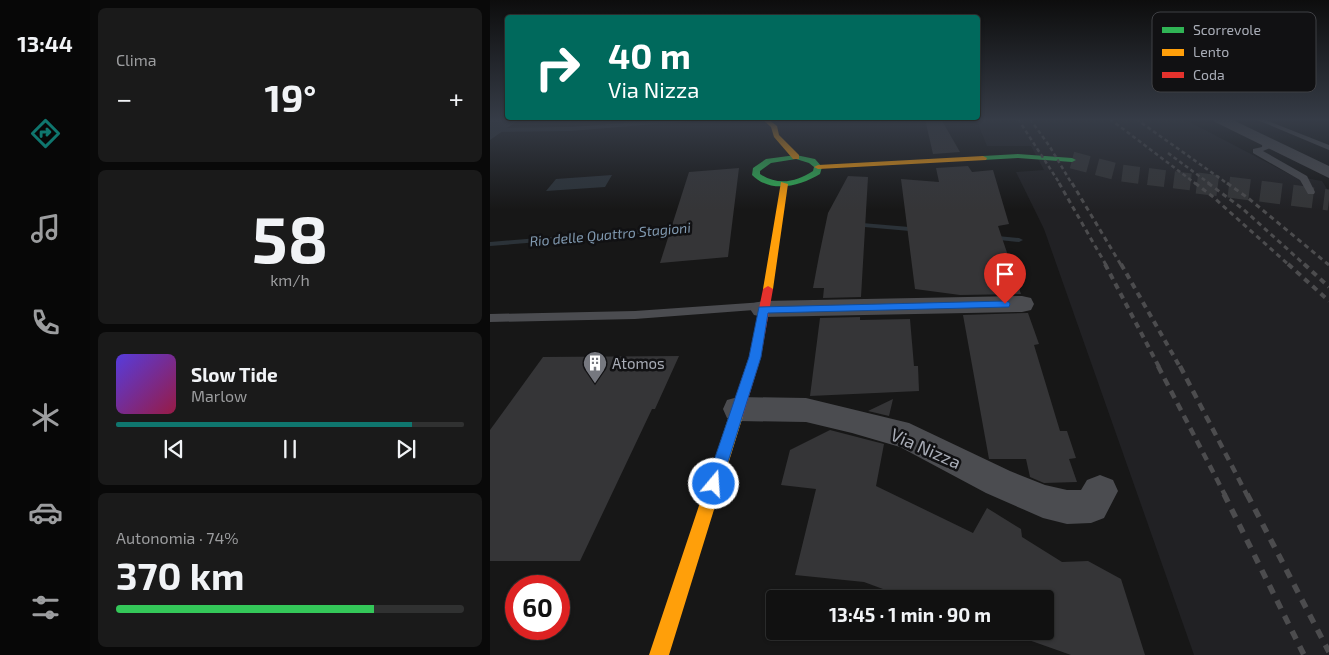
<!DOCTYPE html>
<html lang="it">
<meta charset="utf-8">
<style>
:root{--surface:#111;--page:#1a1a1a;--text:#f1f3f6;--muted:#9c9d9f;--line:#303131;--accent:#0f766e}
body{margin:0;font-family:"Exo 2",sans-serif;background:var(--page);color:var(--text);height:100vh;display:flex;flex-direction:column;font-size:19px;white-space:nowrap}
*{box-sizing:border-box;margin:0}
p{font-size:16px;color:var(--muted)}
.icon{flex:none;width:28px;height:28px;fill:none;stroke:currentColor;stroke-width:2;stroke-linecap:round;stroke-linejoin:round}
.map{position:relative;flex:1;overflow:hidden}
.panel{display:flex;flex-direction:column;gap:8px;padding:8px;background:#090909;width:400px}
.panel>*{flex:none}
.hud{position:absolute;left:15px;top:15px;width:475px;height:105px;border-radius:5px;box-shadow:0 1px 4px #0004,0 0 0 1px var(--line);background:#00695c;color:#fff;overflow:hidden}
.speed{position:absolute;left:15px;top:575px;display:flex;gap:10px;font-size:25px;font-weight:700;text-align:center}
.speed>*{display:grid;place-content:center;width:65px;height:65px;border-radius:50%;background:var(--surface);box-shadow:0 1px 4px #0004,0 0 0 1px var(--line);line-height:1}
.speed .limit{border:8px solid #d22;background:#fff;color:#111}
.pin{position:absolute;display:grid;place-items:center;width:42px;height:42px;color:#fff;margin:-51px -21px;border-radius:50% 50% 50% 0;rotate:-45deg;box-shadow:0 0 5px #0007}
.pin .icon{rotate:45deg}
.me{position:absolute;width:55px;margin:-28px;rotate:18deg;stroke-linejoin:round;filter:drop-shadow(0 0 4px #0008)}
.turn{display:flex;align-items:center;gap:18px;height:105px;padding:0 20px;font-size:22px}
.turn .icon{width:65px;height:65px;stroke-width:2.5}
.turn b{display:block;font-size:35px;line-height:42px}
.big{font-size:38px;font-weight:700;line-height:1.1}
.panel .widget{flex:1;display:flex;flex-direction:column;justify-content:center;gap:8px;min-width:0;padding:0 18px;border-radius:8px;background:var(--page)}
.panel .dial{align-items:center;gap:0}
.dial b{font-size:65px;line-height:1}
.song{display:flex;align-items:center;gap:15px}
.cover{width:60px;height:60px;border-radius:8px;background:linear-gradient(135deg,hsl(250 70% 55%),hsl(340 70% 35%))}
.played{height:5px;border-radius:2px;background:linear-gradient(90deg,var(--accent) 85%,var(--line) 85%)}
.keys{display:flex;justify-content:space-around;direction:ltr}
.heat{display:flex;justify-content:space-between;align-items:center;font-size:28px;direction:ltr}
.charge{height:8px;border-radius:4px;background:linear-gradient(90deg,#34c759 74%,var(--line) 0)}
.trip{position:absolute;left:276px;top:590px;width:288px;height:50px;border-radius:5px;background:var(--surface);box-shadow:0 1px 4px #0004,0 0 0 1px var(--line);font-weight:700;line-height:50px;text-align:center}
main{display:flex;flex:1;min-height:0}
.dock{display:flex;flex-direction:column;width:90px;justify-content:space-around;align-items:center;background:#070707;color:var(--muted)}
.dock .icon{width:35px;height:35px}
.dock .selected{color:var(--accent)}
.dock b{font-size:22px;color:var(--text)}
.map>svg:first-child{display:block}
.built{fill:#212124}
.water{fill:#2b3238}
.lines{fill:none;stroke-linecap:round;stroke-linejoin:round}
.stream{fill:#2b3238;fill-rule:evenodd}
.building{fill:#353537}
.primary-tunnel-far1{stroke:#343537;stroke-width:17;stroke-dasharray:17 9;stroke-linecap:butt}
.primary-tunnel{stroke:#343537;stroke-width:21;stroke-dasharray:21 11;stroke-linecap:butt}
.lane{fill:#4b4c50;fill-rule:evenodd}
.street{fill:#4b4c50;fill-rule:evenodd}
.fast{fill:#30b455;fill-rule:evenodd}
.slow{fill:#ff9f0a;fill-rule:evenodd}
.jam{fill:#e5322d;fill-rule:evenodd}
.rail-far4{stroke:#4c4c4e;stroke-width:2.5;stroke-dasharray:4 3;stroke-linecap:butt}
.rail-far3{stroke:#4c4c4e;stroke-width:3;stroke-dasharray:5 4;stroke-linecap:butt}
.rail-far2{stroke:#4c4c4e;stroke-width:4;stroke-dasharray:6 5;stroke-linecap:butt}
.rail-far1{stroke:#4c4c4e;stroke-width:4.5;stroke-dasharray:8 6;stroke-linecap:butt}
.rail{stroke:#4c4c4e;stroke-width:5.5;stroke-dasharray:9 8;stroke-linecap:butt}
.route{fill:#1a73e8;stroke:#114b97}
.labels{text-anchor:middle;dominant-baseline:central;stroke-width:5;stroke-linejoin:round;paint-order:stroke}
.far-water-label{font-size:14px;font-style:italic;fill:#819ab1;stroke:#111113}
.poi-label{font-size:15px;fill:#a9adb7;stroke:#111113;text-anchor:start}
.near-street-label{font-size:18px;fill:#a9adb7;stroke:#111113}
.key{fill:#111113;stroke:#3f4044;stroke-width:1}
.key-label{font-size:14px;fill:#a9adb7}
</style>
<main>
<nav class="dock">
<b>13:44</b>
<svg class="icon selected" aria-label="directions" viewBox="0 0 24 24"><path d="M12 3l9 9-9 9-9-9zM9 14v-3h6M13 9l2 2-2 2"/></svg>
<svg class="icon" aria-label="music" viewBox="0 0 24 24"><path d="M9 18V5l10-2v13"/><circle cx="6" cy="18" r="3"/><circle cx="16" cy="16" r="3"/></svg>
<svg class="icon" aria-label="phone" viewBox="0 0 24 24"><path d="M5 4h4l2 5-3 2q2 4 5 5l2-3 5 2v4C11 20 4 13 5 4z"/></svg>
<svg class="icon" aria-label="climate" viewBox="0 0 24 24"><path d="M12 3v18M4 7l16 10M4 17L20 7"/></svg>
<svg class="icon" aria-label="car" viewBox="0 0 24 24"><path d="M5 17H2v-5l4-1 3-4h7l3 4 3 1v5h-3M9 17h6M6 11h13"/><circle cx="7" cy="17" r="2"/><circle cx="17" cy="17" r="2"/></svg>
<svg class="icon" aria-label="filters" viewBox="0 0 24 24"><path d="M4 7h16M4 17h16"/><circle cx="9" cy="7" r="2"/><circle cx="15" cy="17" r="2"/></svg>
</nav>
<section class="panel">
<div class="widget"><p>Clima</p>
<div class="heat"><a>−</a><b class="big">19°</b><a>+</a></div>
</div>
<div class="widget dial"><b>58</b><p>km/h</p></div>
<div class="widget">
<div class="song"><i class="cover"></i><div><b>Slow Tide</b><p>Marlow</p></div></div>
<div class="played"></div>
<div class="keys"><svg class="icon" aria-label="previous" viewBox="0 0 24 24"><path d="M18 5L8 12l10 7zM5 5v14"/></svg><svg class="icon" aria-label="pause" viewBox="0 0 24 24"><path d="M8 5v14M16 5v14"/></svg><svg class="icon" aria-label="next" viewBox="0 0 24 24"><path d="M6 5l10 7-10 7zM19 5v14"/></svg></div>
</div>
<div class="widget"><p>Autonomia · 74%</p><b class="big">370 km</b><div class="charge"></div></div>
</section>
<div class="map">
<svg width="839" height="655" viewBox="0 0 839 655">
<rect width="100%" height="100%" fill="#171717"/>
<path class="built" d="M486,119h208l109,57 29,5 7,11v463h-135l-150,-426 -28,-57 28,-2 -13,-24h-44z"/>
<path class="water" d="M0,119h30l-30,21z
M122,175l-7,12 -59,4 10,-12z"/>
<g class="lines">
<path class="stream" d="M187,119h18l-3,2 -121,10 -81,1v-4l81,-1z
M365,119h26l-3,2h-21z
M360,222l71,6 4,2 -4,2 -68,-6 -4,-2z
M194,226h3v4l-197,16v-4z
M497,235l32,3 4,2 -4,2 -29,-3h-3z"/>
</g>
<path class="building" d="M435,119h16l19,33 -27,2z
M478,166l4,6 21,-2 16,54 -11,2 23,68 -61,1 -45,-6 -14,-110 38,3 -3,-14z
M249,168l-11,89 -68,6 29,-91z
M358,176l20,1 -7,120 -38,1 1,-10h-11l6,-32 9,-43z
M538,313l11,31 -5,1 26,86h7l9,27 -7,1 8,23 -33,1 -14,-6 -4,-18h-37l-26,-144z
M370,317v3l50,-1 4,47h4l1,25 -109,5 10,-78z
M189,356l-24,53h-3l-72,152h-90v-131l53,-73z
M403,399l-4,17 -21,-5z
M340,430l54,14 -8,42 97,47 14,-25 34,21 1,8 40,25 26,-1 33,18 24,76h-74l-68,-24h42v-32h-135l-46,-17 -69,-7 21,-86 -35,-4 9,-35z"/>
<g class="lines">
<path class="primary-tunnel-far1" d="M582,160l49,13 86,11"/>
<path class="primary-tunnel" d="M707,183l132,17"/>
<path class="lane" d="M765,119h8l66,26v5z
M773,139h6l1,9 -7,3 44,25 8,16 -1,2h-6l-8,-14 -47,-27v-4l9,-2z
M274,302l6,4 -2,3 -133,10 -145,3v-8l145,-3z"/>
<path class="street" d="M723,119h18l98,47v12l-114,-56z
M532,296l9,2 3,6 -3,6 -9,2 -259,5 -9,-2 -4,-6 4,-6 9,-2z
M248,397l68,1 103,25 101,48 35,14 22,5h14l6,-10 13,-5 13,5 5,11 -14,27 -13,5 -24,1 -24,-6 -57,-25 -86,-46 -48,-14 -46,-11 -68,-1 -11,-3 -4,-9 4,-9z"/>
<path class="fast" d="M528,154l54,4 4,2 -4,2 -54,-4 -35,2 -4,-2 4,-2z
M306,155l19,4 7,8 -2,7c-20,12 -49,20 -68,1l1,-7 13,-9zM306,159l13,4 5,4 -1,4c-17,11 -35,15 -53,3v-3l11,-8z"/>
<path class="slow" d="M272,119h6l9,7 2,9 20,20v4h-6l-19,-22 -3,-10z
M493,156l4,2 -1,2 -168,9 -4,-2 4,-2z
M291,182l7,2 -15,105 -5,3 -5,-3z
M246,411l5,1 2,4 -74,239h-20l80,-239 2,-4z"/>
<path class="jam" d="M278,286l5,3 -12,68 -18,59 -2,4 -5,1 -5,-1 -2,-4 20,-59 14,-68z"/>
<path class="rail-far4" d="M528,119l42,65
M540,119l20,28 22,37
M620,119l86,65
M646,119l92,65
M678,153l42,31"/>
<path class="rail-far3" d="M569,183l47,82
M582,183l49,82
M705,183l17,13 77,69
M718,183l35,26 62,56
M737,183l21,15 81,67"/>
<path class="rail-far2" d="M615,264l54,103
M631,264l59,103
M798,264l41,37
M814,264l25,23"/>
<path class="rail-far1" d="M668,366l67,129
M690,366l67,129"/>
<path class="rail" d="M734,494l80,161
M757,494l82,158"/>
</g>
<linearGradient id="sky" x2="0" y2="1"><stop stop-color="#0d0d0d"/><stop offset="0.57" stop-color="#363c47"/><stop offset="1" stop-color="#363c47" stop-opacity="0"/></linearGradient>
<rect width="839" height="210" fill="url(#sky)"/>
<path class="route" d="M515,301l4,1 1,2 -1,3 -241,6 -7,44 -40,127 -2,5 -5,2 -6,-2 -2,-5 43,-127 10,-50z"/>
<defs>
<g id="building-pin" transform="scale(1.25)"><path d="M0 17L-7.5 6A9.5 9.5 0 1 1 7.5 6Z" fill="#76787f" stroke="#111113"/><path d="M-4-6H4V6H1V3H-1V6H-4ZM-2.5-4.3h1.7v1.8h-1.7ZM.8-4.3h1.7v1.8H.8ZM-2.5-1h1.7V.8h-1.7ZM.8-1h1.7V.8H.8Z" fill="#fff"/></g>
</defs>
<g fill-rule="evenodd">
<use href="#building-pin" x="105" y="363"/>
</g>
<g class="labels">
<g class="far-water-label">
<text transform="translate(120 234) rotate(-5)">Rio delle Quattro Stagioni</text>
</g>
<g class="poi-label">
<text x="122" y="363">Atomos</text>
</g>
<g class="near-street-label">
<text transform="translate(436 448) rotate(24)">Via Nizza</text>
</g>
</g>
<rect x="662" y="12" width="164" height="80" rx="8" class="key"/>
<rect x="672" y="27" width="22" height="6" fill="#30b455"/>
<rect x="672" y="49" width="22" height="7" fill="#ff9f0a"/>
<rect x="672" y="72" width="22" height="6" fill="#e5322d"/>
<g class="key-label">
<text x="703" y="35">Scorrevole</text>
<text x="703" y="57">Lento</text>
<text x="703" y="80">Coda</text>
</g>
</svg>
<div class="speed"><div class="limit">60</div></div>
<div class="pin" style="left:515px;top:304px;background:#d93025"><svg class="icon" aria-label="arrive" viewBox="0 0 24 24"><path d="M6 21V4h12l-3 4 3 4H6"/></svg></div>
<svg class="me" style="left:224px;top:484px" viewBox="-20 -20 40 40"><circle r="17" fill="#1a73e8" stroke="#fff" stroke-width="3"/><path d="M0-11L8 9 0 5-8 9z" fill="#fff"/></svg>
<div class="trip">13:45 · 1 min · 90 m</div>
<div class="hud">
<div class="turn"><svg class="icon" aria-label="right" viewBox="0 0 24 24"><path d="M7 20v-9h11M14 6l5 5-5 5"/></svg><div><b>40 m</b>Via Nizza</div></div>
</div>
</div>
</main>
